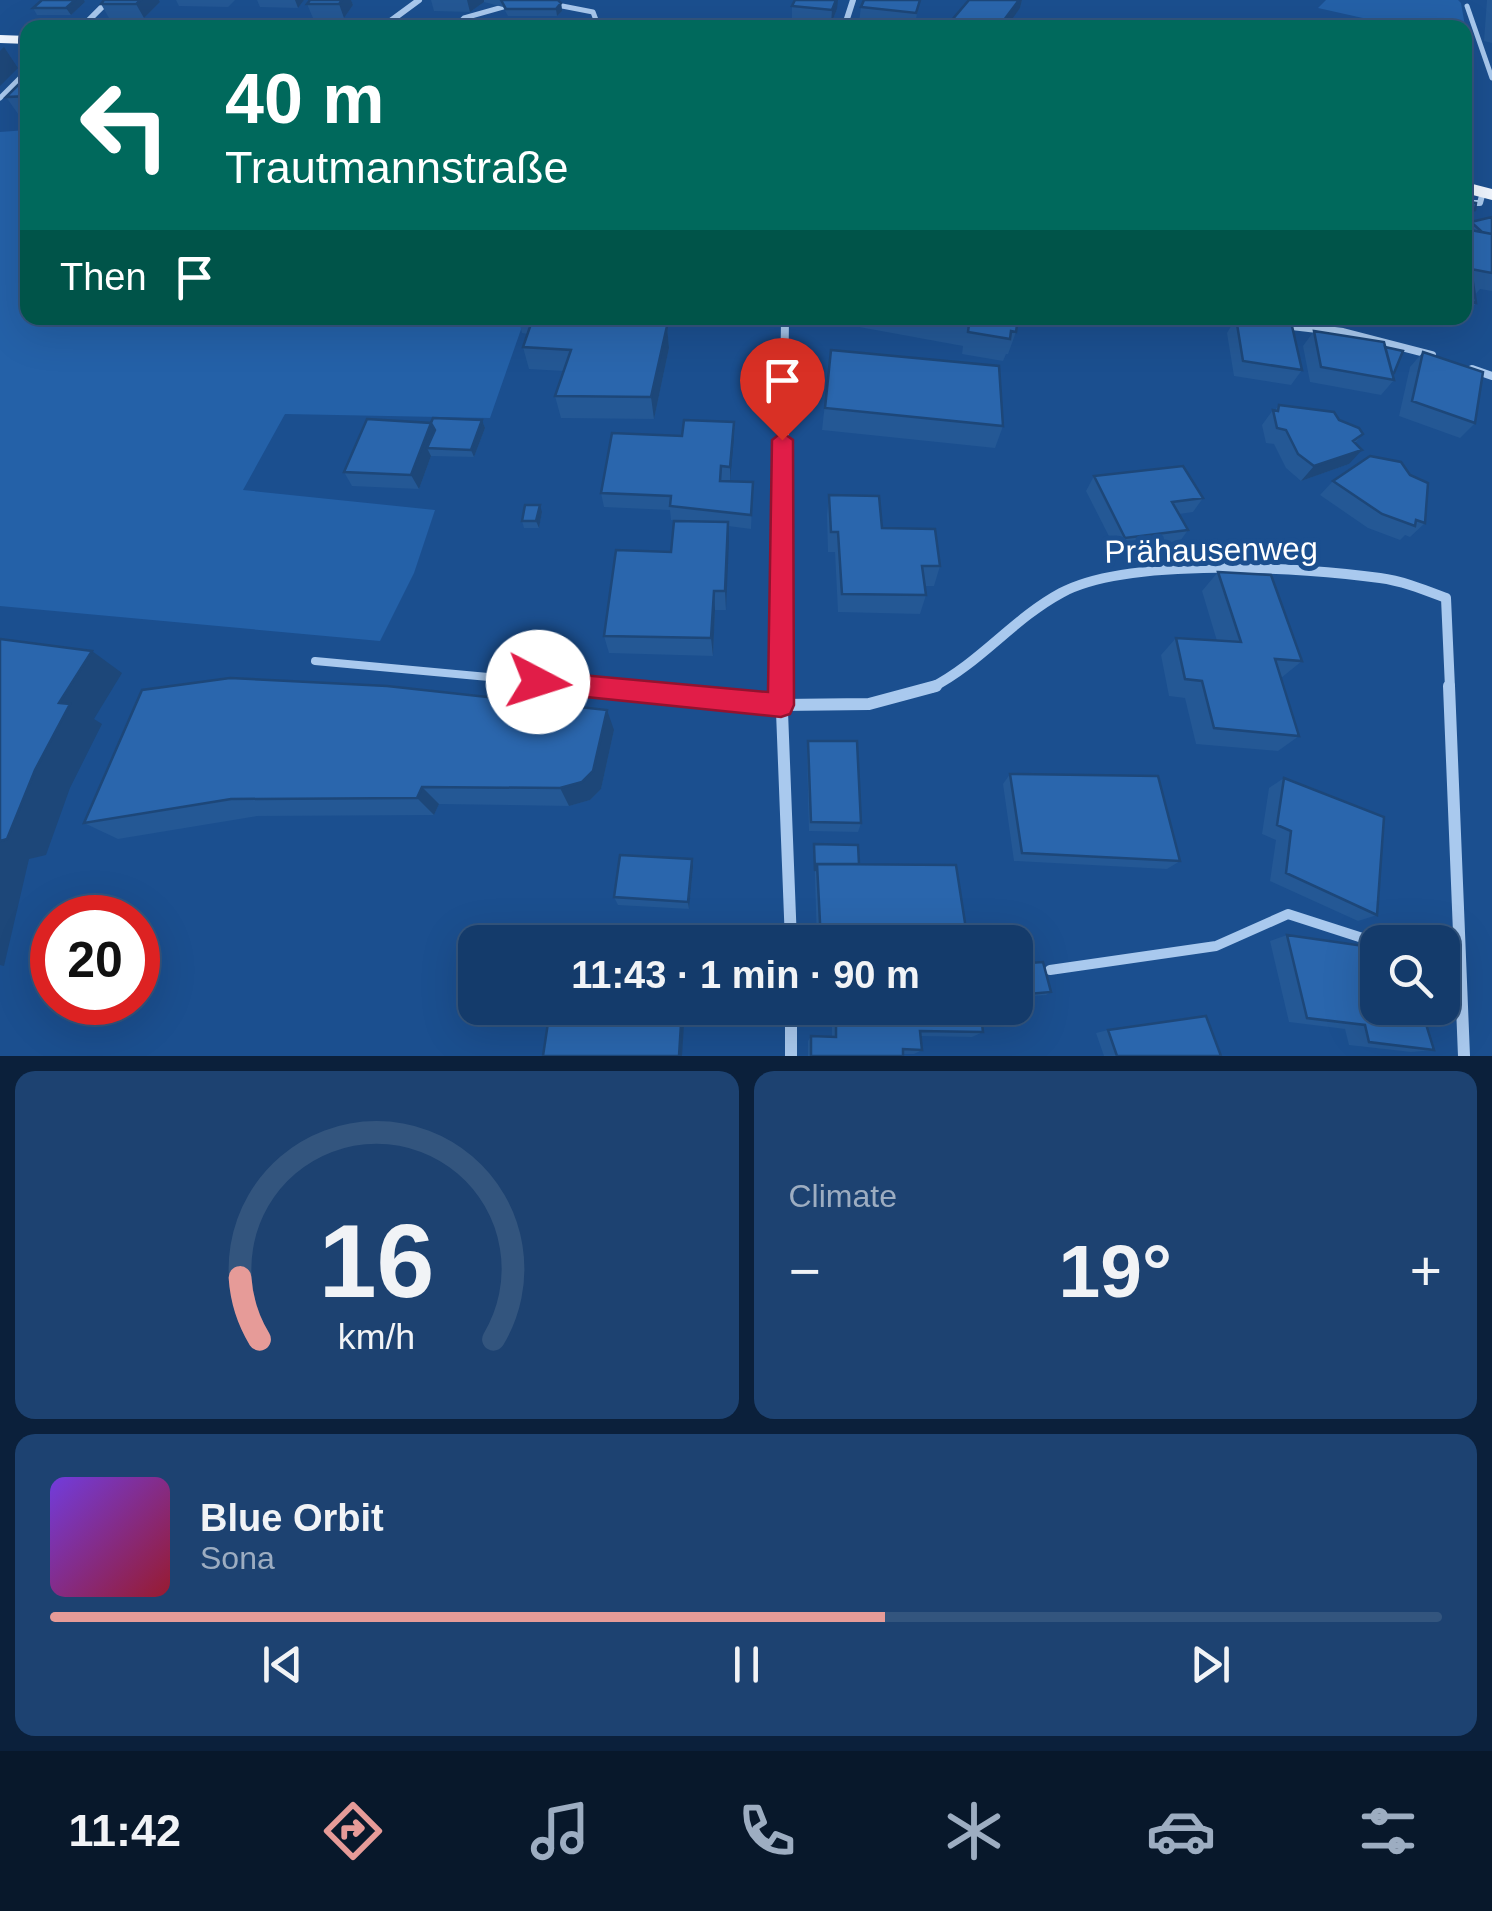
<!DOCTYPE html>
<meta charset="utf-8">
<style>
:root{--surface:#143b6b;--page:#1d4271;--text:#f1f3f6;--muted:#9dadc1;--line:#33557e;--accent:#e69b98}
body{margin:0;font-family:Helvetica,sans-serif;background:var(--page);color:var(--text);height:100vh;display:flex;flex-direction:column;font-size:38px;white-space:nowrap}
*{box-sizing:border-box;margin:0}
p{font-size:32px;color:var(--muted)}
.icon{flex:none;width:55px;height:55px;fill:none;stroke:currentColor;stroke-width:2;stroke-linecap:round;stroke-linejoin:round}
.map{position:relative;height:1056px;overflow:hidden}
.drawer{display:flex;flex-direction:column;gap:15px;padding:15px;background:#0b203b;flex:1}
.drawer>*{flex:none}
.top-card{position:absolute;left:20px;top:20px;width:1452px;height:305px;border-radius:20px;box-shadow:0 10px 40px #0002,0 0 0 2px var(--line);background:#00695c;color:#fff;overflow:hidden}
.tools{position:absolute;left:1360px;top:925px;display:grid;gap:20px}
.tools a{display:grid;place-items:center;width:100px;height:100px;border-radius:20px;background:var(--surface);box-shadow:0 10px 40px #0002,0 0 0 2px var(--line);font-size:50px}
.speed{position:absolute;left:30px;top:895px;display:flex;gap:20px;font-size:50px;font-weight:700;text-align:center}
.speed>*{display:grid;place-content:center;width:130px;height:130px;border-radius:50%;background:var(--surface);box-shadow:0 10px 40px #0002,0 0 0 2px var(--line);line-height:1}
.speed .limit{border:15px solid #d22;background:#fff;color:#111}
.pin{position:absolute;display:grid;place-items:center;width:85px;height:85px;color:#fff;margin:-102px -42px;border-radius:50% 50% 50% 0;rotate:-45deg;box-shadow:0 0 10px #0007}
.pin .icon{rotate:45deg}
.me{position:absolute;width:110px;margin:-55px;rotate:95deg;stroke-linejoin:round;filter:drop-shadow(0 0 8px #0008)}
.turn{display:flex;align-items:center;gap:35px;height:210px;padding:0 40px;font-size:45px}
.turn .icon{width:130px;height:130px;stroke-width:2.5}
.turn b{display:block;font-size:70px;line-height:85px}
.then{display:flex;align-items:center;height:95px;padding:0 40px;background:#0003;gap:20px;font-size:38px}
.big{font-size:75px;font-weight:800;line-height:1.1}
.drawer .tile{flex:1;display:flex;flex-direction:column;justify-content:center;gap:15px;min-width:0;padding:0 35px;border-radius:20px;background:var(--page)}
.drawer .dial{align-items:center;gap:0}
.dial svg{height:260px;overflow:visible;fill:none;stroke:var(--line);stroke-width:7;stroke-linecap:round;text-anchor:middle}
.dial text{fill:var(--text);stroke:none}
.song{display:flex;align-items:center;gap:30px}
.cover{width:120px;height:120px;border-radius:15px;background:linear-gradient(135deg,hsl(260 70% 55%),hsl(350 70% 35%))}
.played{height:10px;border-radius:5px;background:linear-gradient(90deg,var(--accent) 60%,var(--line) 60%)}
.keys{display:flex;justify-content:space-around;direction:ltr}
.heat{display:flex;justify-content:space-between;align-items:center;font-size:55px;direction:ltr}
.drawer .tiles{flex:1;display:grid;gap:15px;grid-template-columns:1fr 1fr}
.tile:last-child{grid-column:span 2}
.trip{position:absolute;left:458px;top:925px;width:575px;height:100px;border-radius:20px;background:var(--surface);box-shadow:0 10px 40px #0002,0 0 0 2px var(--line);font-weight:800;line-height:100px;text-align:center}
.menu{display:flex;height:160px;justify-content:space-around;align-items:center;background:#08182b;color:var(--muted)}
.menu .icon{width:70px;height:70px}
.menu .current{color:var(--accent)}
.menu b{font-size:45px;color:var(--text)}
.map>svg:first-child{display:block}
.green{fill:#2461a8}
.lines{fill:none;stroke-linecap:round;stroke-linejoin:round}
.service-far3{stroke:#a9c9ee;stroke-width:5}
.service-far2{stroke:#a9c9ee;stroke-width:6}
.service-far1{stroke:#a9c9ee;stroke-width:8}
.service{stroke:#a9c9ee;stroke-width:10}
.minor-far3{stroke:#a9c9ee;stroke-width:6}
.minor-far2{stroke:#a9c9ee;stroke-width:8}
.minor-far1{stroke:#a9c9ee;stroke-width:10}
.minor{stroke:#a9c9ee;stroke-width:12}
.primary{fill:#f0f6ff;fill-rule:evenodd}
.wall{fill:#245895}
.shaded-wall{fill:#1d4779}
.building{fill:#2a66ad;stroke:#1d4779;stroke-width:2.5}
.route{fill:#e11d48;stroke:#92132f;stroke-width:2.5}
.labels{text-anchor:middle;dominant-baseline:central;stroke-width:10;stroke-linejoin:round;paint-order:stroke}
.street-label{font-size:32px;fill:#fff;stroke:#1b4f8f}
</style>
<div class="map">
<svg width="1492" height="1056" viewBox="0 0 1492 1056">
<rect width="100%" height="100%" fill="#1b4f8f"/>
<path class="green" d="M1326,0h132l3,3 7,40 -3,-15 -62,-1 -85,-19z
M27,130l1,188h497l-35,100 -205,-4 -42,76 192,20 -21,63 -34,68 -380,-35v-474z"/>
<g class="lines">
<path class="service-far3" d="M557,5l36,7 6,16
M1467,6l25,72
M454,28l10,-10 39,-11
M0,98l28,-28"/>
<path class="service-far2" d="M1465,203h15l3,-11"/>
<path class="service-far1" d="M315,661l291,27"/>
<path class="service" d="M579,686l202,19
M1442,964l18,5
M1050,970l166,-24 72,-32 90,29"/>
<path class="minor-far3" d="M81,28l28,-28
M381,28l38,-28
M844,28l9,-28"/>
<path class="minor-far2" d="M1283,325l60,7 89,23
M1472,369l20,7
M784,401l1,-83"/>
<path class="minor-far1" d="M781,688l3,-290
M931,688c49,-25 82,-69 130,-95 66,-36 243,-26 319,-15 23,3 45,12 66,20l4,90"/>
<path class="minor" d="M781,686l10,256
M1449,686l15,370
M781,705l88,-1 67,-18
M791,1008v48"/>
<path class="primary" d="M0,35l28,1v8l-28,-1z
M1465,182l27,7v11l-27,-7z"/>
</g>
<path class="wall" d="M42,0h42l1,2 -14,13h-34l-4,-7z
M104,0h55l1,2 -16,16h-35l-8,-14z
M176,0h59l-7,7 -49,-1z
M257,0h47l-6,8 -38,-1z
M310,0h41l2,5 -9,13h-31l-6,-14z
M431,0h127l3,3 1,8 -5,5h-49l-5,-9 -19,-5 -14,10 -36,-1z
M920,0l-6,28 -55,-6 2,-15z
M969,0h53l-2,8 -11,14 15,3 -1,3h-72l1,-8z
M1487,0h5v43l-8,-2z
M792,6l45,3 -6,15 -39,-4z
M28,75v43h-7l-15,-21z
M1465,201l10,9 -6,7 -4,1z
M1492,217v74l-12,-2 -5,6 1,8 -11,13v-87l6,-7z
M821,318h197l-2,14 -8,22h-2l-3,7 -41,-7 1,-8 -142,-26z
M1236,318l66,52 -11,15 -57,-9 -7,-43z
M1422,318h41l-7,7z
M627,322l40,4 2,22 -15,71 -93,-1 -6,-22 8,-25 -34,-2 -6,-22 5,-13 -6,-1 -2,-8z
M1314,331l78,44 2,5 -13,15 -71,-13 -7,-36z
M831,350l172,76 -8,22 -173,-18z
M1423,352l52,71 -15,15 -61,-22 11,-49z
M1279,405l60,15 24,14 -8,9 -6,21 -48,17 -15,-13 -12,-24 -8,-1 -4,-18 11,-15h2z
M482,420l3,8 -11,29 -43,-1 -12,33 -67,-3 -8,-14 87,-49z
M734,422l-4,59 23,1 -2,47 -23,-3 -2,84h-11l-2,46 -104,-3 -5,-17 67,-84 12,-31 -12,-1 -1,-10 -66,-3 -3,-14 81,-57z
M1094,476l109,22 -10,14 -14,2 9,16 -10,14 -61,8 -31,-61z
M1333,481l92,42 -15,14 -5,-2 -5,5 -32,-12 -48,-33z
M829,495l111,71 -6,20h-9l1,9 -6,19 -82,-2 -3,-60h-7l-1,-37z
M542,512l-3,16h-15l-2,-7z
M1218,572l84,89 -21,17 18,58 -21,15 -82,-7 -11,-46 -16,-2 -8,-41 15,-17 41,3 -15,-50z
M614,730l-13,59 -11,11 -21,6 -130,-2 -5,11 -177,1 -139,23 -34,-16z
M808,741l53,82 -3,9 -49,-1 -2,-80z
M1010,774l170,87 -13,8 -153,-8 -11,-77z
M1284,778l93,137 -19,6 -88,-40 6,-41 -14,-6 7,-46z
M814,844l45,20 109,78h-151z
M693,867l-4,42 -71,-4 -4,-8z
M1287,935l91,73 56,42 -23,2 -62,-7 -4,-16 -56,-7 -19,-81z
M1015,964l36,28 -5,3 -31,2z
M832,1008h148l3,24 -11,5 -52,-1 2,14 -8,4h-11v2h-95v-15l3,-5 21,1z
M1108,1030l113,26h-117l-8,-23z"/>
<path class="shaded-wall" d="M75,0h9l1,2 -14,13 -5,-7z
M141,0h18l1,2 -16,16 -8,-14z
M295,0h9l-6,8z
M342,0h9l2,5 -9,13 -5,-14z
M467,0h17v2l-14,10z
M836,0h2l-1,9 -6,15 1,-14z
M1019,0h3l-2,8 -14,20h-8z
M561,3l1,8 -5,5 -1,-7z
M4,47l14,21 -18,18v-35z
M667,326l2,22 -15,71 -3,-22z
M482,420l3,8 -11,29 -3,-7z
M734,422v15l-4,44v-14z
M431,423l7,14 -11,11 4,8 -12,33 -8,-14z
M1362,450l-13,14 -48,17 13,-15z
M540,505l2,7 -3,16 -3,-7z
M728,522l1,20 -3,68 -1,-19z
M714,591l1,19 -2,46 -2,-18z
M92,651l30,22 -28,46 8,5 -32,64 -24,67 -17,4 -25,107 -4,-1v-124l59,-138z
M607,710l7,20 -13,59 -11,11 -21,6 -9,-18z
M422,787l17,17 -5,11 -17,-17z
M692,859l1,8 -4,42 -1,-7z
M682,1008h3l-3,48h-3z"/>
<path class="building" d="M42,0h33l-9,8h-33z
M104,0h37l-5,4h-35z
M310,0h32l-3,4h-32z
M501,0h57l3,3 -5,6h-50z
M795,0h41l-4,10 -40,-4z
M864,0h56l-4,13 -55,-6z
M969,0h50l-21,28 -46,-8z
M1006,22l18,3 -2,3h-20z
M474,26l-1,2h-92z
M28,75v21l-22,1z
M1465,201l11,2 -1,7 -10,1z
M1492,217v17l-10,-2 -11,-10z
M1465,229l27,5v39l-21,-4 5,34 -11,-2z
M523,318h10l-3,8 -10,-1z
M533,318h59l75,8 -16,71 -96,-1 16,-46 -48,-3z
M594,318h31l-1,3z
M932,318h86l-2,14 -5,-1 -1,8 -42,-7 1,-8z
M1236,318l56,8 10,44 -59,-9z
M1314,331l70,11 10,38 -73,-13z
M1385,347l18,4 -9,22h-2z
M831,350l168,16 4,60 -178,-18z
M1423,352l60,20 -8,51 -63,-22z
M1279,405l55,7 5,8 20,8 4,6 -10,7 9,9 -48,16 -16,-12 -12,-24 -9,-2 -4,-18 5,1z
M433,418l49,2 -11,30 -44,-2 8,-18 -4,-7z
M367,419l64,4 -20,52 -67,-3z
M684,420l50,2 -4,45 -9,-1 -1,15 33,1 -2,33 -81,-9 1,-10 -70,-3 11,-60 70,3z
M1370,456l31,6 9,13 18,8 -3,40 -9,-3 -1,6 -33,-12 -49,-33z
M1183,466l20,32 -31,4 16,28 -63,8 -31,-62z
M829,495l50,1 3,32 53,1 5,37h-18l4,29 -84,-1 -4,-62h-7z
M525,505h15l-4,16h-14z
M674,521l54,1 -3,69h-11l-3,47 -107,-2 12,-86 55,2z
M1218,572l53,3 31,86 -27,-2 24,77 -85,-8 -12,-47 -17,-2 -9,-41 65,4z
M0,639l92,12 -33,52 11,1 -35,66 -28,69 -7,2z
M230,678l157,8 220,24 -14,61 -11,11 -22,6 -138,-1 -5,11 -186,1 -147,24 58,-133z
M808,741h49l4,82 -50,-1z
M1010,774l148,2 22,85 -158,-8z
M1284,778l100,39 -7,98 -91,-42 5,-42 -14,-6z
M814,844l44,1 1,19h-42l-2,7z
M620,855l72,4 -4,43 -74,-5z
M817,864l139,1 12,77h-147z
M590,927l98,3 -1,12h-99z
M1287,935l91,13v60h43l13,42 -65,-8 -4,-17 -58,-7z
M1043,962l8,30 -36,3v-31z
M562,1008h120l-3,48h-136l6,-40 12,1z
M836,1008h144l3,24 -63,-1 2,19 -19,-1v7h-92v-20l25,1z
M1206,1016l15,40h-104l-9,-26z"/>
<path class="route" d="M782,432l11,8 1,265 -4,9 -9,3 -253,-26 -3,-9 3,-8 10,-3 230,21 4,-252z"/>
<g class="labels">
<g class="street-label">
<text transform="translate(1211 550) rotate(-1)">Prähausenweg</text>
</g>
</g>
</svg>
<div class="tools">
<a><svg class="icon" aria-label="search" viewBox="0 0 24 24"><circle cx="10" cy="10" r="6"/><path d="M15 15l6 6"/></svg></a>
</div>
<div class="speed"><div class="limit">20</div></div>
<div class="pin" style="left:782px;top:440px;background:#d93025"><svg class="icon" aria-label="arrive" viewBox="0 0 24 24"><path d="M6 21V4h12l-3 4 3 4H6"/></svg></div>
<svg class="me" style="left:538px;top:682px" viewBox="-20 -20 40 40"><circle r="19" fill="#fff"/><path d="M0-13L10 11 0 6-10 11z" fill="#e11d48"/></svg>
<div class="trip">11:43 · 1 min · 90 m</div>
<div class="top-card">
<div class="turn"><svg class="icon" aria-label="left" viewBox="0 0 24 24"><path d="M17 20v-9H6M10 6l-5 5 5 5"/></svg><div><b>40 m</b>Trautmannstraße</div></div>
<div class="then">Then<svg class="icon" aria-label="arrive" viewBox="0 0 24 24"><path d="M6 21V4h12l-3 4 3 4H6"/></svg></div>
</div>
</div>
<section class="drawer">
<div class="tiles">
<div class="tile dial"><svg viewBox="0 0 100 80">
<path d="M14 69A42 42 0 1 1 86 69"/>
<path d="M14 69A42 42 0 0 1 8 50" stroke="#e69b98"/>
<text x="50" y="56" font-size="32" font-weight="700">16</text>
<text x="50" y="72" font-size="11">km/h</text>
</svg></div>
<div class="tile"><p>Climate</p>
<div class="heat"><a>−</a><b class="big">19°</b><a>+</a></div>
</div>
<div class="tile">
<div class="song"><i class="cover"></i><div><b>Blue Orbit</b><p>Sona</p></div></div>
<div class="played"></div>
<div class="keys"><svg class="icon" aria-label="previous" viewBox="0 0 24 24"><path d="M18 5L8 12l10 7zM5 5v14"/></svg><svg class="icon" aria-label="pause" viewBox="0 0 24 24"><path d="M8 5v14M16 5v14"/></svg><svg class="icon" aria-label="next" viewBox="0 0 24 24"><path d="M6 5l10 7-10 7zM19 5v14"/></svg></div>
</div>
</div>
</section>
<nav class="menu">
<b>11:42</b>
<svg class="icon current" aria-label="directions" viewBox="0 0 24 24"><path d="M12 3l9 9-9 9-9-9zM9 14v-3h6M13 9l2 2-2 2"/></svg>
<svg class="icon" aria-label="music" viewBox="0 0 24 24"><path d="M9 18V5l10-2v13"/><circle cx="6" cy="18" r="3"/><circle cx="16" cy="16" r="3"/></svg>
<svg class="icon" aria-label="phone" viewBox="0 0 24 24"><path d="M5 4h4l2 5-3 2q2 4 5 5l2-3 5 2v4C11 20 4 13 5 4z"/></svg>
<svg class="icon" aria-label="climate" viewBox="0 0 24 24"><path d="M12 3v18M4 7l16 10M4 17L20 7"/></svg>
<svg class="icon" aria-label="car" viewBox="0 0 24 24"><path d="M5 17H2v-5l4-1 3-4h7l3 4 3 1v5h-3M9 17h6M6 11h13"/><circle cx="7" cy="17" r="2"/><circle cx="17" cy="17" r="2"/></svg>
<svg class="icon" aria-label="filters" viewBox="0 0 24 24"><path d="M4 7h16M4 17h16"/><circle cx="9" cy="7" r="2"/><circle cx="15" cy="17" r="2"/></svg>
</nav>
